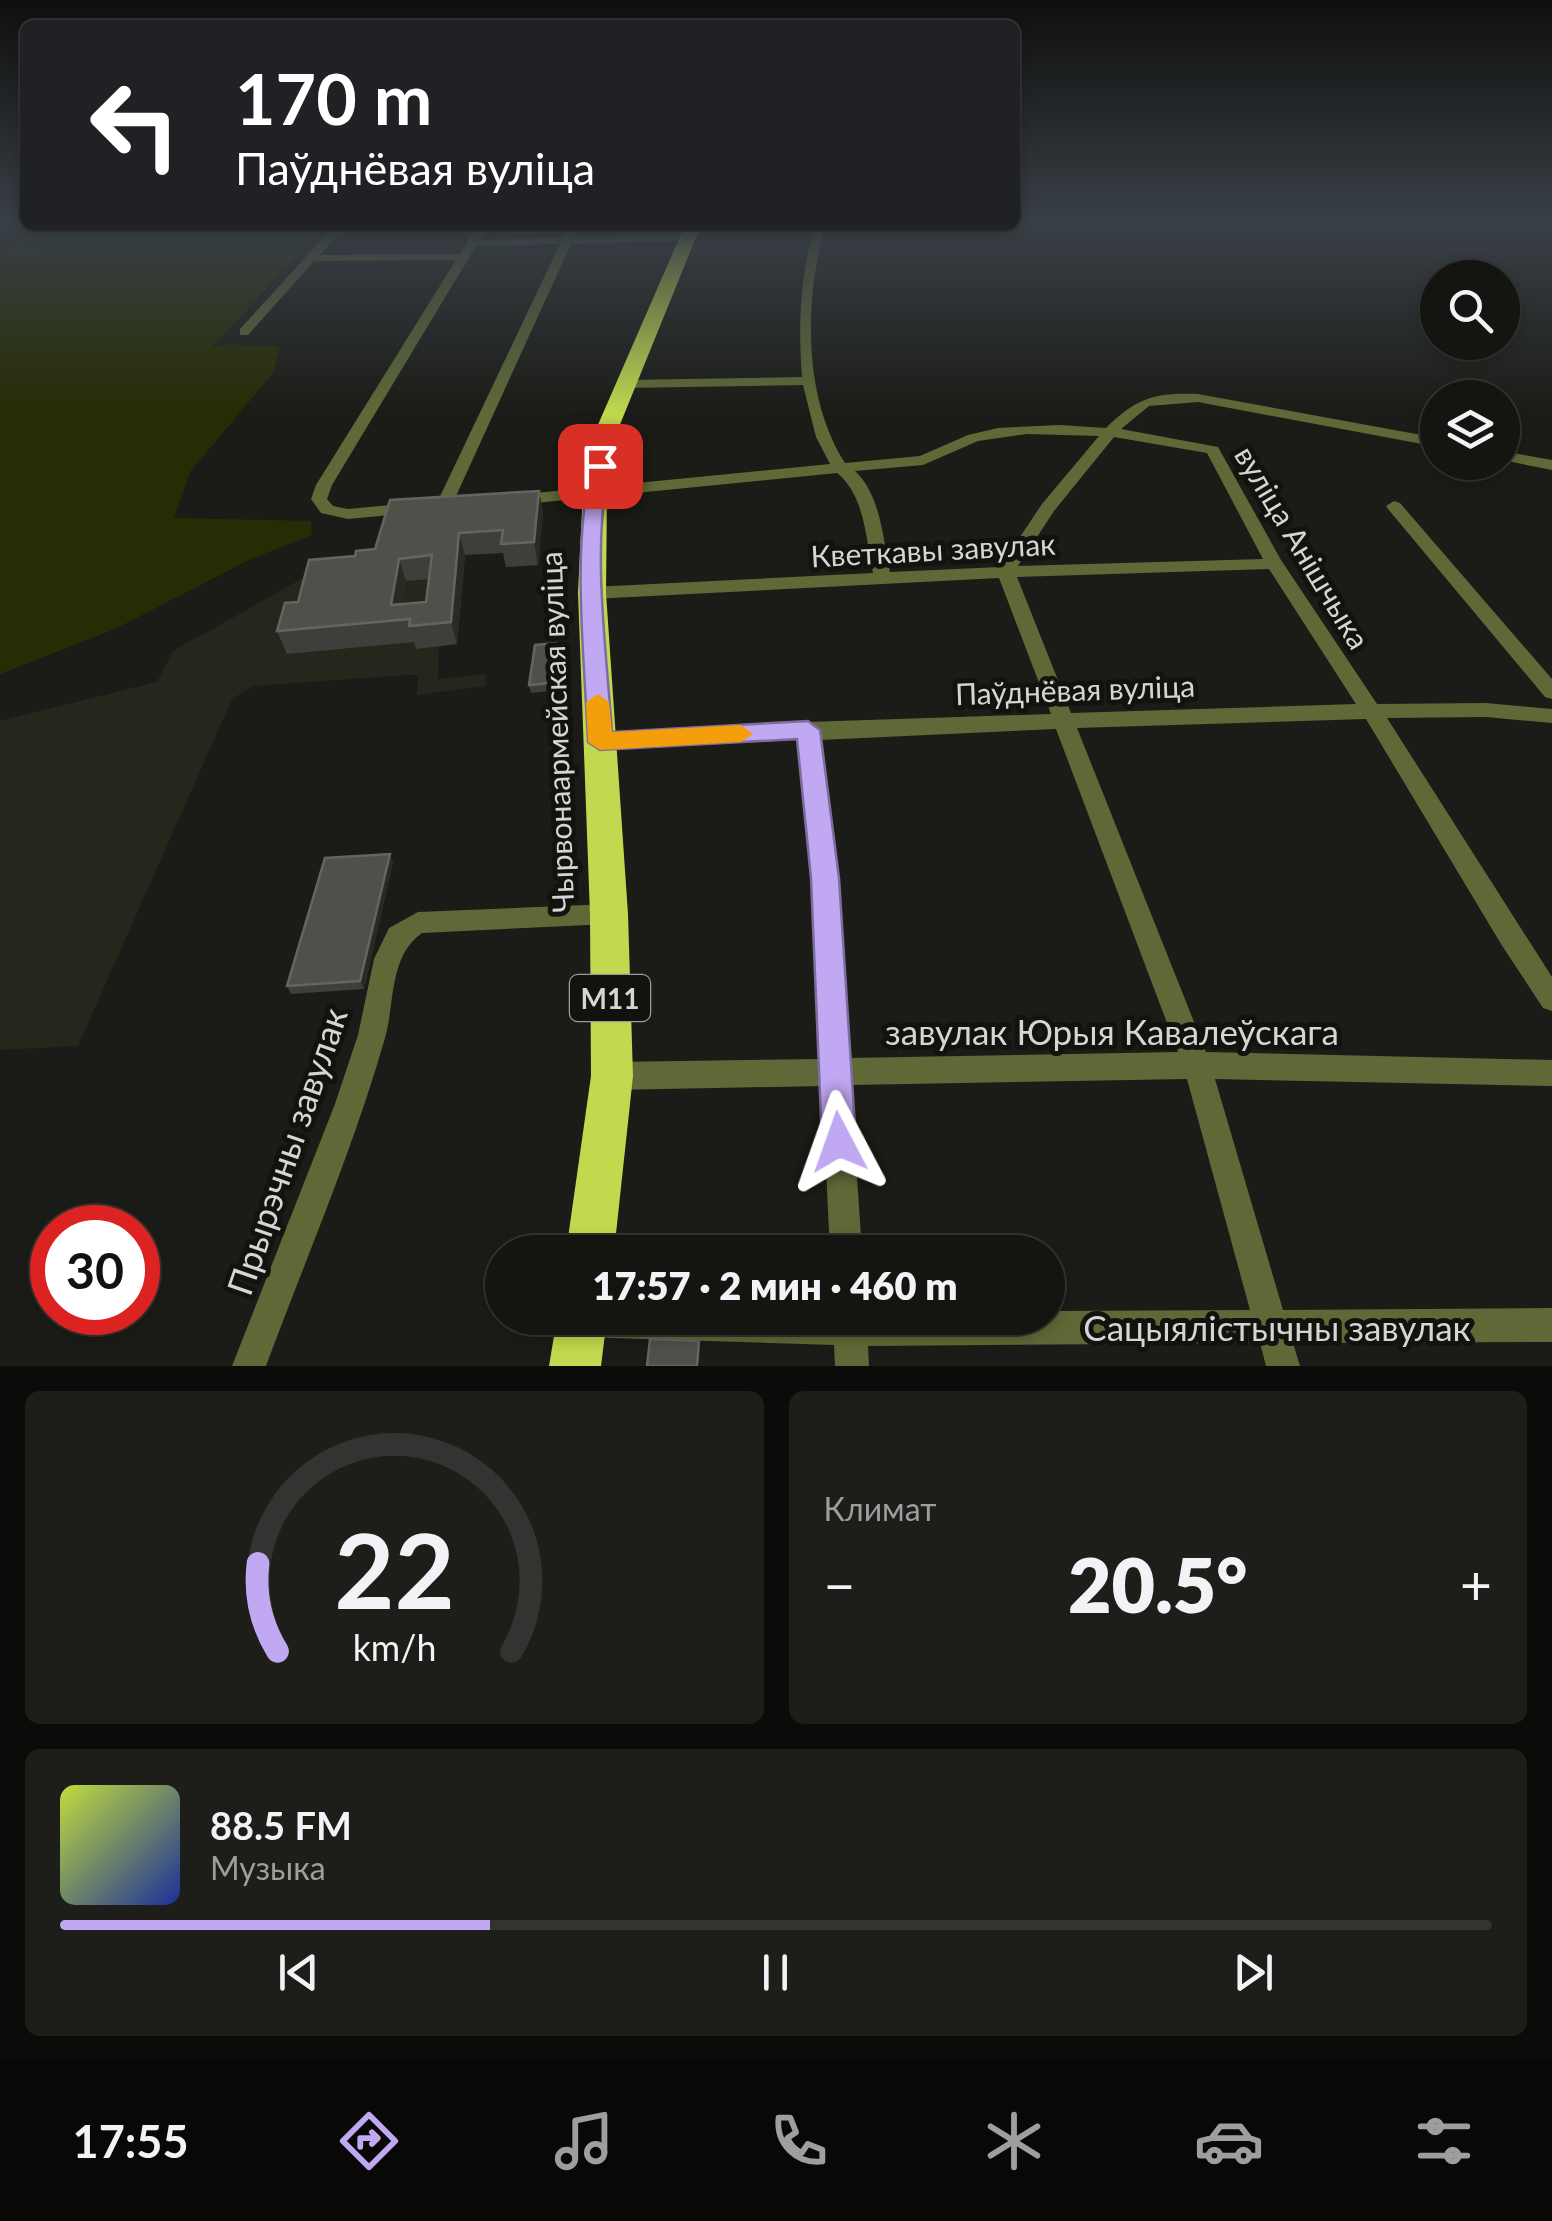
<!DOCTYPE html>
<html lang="ru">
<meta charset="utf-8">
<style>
:root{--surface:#141511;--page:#1d1e1a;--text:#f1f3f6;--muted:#9d9f9f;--line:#333431;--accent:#c1a8f3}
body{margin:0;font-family:Lato,sans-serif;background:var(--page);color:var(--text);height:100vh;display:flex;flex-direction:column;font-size:38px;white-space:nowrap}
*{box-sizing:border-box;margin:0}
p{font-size:32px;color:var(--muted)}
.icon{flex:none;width:55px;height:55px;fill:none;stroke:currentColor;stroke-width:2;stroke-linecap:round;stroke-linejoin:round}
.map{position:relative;height:1366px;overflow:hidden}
.drawer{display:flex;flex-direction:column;gap:25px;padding:25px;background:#0b0c09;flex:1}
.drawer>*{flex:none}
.guide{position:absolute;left:20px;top:20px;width:1000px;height:210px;border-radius:15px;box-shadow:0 5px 15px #0003,0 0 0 2px var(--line);background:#202124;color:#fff;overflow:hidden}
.controls{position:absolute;left:1420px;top:260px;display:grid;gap:20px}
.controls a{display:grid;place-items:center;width:100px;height:100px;border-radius:50%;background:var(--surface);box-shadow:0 5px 15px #0003,0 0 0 2px var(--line);font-size:50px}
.speed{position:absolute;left:30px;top:1205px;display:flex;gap:20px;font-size:50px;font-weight:700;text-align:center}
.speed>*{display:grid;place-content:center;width:130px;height:130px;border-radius:50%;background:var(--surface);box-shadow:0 5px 15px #0003,0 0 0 2px var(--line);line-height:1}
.speed .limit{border:15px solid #d22;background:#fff;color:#111}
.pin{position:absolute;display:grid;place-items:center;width:85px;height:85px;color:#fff;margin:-42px;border-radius:20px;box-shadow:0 5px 15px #0006}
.me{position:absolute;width:110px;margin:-55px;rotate:356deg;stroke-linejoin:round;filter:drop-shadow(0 0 8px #0008)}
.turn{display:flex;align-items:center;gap:35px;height:210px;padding:0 50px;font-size:45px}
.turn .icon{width:130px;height:130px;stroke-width:2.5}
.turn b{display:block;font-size:70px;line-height:85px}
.big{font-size:75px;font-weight:800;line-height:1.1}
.drawer .tile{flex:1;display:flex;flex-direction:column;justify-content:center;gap:15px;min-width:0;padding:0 35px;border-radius:15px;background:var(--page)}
.drawer .dial{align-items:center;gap:0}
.dial svg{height:260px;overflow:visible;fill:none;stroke:var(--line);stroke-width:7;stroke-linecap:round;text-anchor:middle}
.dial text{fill:var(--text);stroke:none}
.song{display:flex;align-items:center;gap:30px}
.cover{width:120px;height:120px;border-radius:15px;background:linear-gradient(135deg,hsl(70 70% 55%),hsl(230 70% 35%))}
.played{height:10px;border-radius:5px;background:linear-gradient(90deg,var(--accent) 30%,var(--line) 30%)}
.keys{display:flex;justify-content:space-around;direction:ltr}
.heat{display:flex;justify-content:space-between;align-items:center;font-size:55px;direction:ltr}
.drawer .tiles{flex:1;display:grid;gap:25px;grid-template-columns:1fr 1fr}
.tile:last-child{grid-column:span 2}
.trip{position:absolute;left:485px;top:1235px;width:580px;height:100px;border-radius:50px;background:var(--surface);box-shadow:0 5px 15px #0003,0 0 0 2px var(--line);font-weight:800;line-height:100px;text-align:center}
.dock{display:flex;height:160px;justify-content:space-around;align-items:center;background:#080807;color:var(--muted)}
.dock .icon{width:70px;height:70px}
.dock .selected{color:var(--accent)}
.dock b{font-size:45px;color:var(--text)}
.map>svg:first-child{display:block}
.built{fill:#25271d}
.green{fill:#262d04}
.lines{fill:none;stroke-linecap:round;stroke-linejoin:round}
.minor{fill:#5f6937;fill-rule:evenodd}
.highway{fill:#c0d94e;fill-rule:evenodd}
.wall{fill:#3d3f3a;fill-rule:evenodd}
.shaded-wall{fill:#292a25}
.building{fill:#4e504a;stroke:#636560;stroke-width:2.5;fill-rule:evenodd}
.route{fill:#c1a8f3;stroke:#7d6d9e;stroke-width:2.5}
.slow{fill:#f59e0b}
.labels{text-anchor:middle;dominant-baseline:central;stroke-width:10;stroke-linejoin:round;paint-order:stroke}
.shield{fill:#12130e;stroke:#9a9c98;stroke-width:2.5}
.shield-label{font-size:28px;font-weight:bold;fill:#d5d6d3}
.street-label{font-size:30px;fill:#d5d6d3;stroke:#12130e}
.near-street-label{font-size:35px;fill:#d5d6d3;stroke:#12130e}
</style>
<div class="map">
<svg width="1552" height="1366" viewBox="0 0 1552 1366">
<rect width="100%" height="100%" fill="#1b1c17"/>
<path class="built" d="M464,564l-7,80 -18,3 -1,32 48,-5v12l-69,9 1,-20h-13l-152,11 -21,13 -154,347 -78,4v-329l157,-39 16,-31 130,-73z"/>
<path class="green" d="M42,225h283l-113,123 17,-4 51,3 -7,26 -83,99 -16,46 137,3 1,14 -61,24 -136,70 -115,45v-416z"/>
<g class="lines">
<path class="minor" d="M335,225h11l-26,30 140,-1 18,-29h10l-9,15 84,-2 6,-13h10l-5,12 113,-2 5,3 -5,3 -116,3 -120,263 -8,5 -8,-5 125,-263 -84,2 -144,239 -5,14 6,7 15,3 64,-6 8,5 -8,5 -64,6 -27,-6 -10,-14 5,-14 140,-225 -142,1 -66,74h-8v-6z
M815,225h10c-20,75 -23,170 20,238l75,-7 48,-21 30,-7 61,-3 47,3c32,-31 48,-35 92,-34l240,44v9l-240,-45 -49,4 -28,23 97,18 63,113 96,144 109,-1 66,6v14l-66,-6 -99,1 165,259v34l-9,-3 -42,-64 -135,-225 -289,9 129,324 346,8v26l-337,-7 68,231 269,-2v34l-259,1 7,23h-34l-6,-23 -392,3 1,20h-34l-1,-21 -252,-8 -12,-5 -4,-14h482v-7l202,-1 -63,-231 -336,6 11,167h-32l-8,-166 -210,4 -10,-4 -4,-10 4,-10 10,-4 209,-3 -8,-181 -14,-138 -199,10 -8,-3 -3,-5 3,-5 216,-15 243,-8 -52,-136 -407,21 -9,-6 9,-6 281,-14c-7,-33 -8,-78 -36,-100l-322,32 -8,-5 8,-5 315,-31 -14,-27 -13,-52 -179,3 -7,-4 7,-4 178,-3c-4,-52 -2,-101 13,-152zM1027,434l72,2 -57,68 -42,63 -110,5c-7,-32 -9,-77 -35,-101l68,-6 55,-24zM1114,437l93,16 56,106 -245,7 36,-55zM1269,569l87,135 -285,9 -54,-136zM1056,729l122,323 -329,6 -12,-180 -17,-138z
M1502,451l50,9v10l-50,-10z
M1394,501l6,2 152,176v20l-7,-2 -157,-188 -2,-3z
M609,904l9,3 3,7 -3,7 -9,3 -187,9c-33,23 -27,69 -37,105 -32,112 -79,220 -119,328h-34l103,-262 23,-69 16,-76 15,-31 29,-16z"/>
<path class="highway" d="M685,225h16l-82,202 -12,64 -1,102 22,321 5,162 -19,176h-48l25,-176 -1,-162 -12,-321 5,-102 14,-64z
M557,1318h50l-6,48h-52z"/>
</g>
<path class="wall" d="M539,491l4,22 -5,52 -32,2 -3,-14 -38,2 -8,89 -41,5 -2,-7 -127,12 -10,-23 21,-29 57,-46zM429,579l-3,23 -24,2 4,-23z
M556,643l2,24 -7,1v23l-20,2 -2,-8z
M393,862l-29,127 -73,5 -4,-8z"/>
<path class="shaded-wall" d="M539,491l4,22 -5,52 -4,-23z
M459,533l6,22 -8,89 -6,-22z
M399,559l7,22 -6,38 -9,-14z
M390,854l3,8 -29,127 -4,-8z"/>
<path class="building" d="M539,491l-5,51 -33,2 2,-14 -44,3 -8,89 -42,4 1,-7 -133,12 8,-28 13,-1 11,-42 46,-4 1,-5 19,-2 15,-49zM432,555l-6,47 -35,3 8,-46z
M556,643v16h-6v24l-21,2 6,-40z
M390,854l-30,127 -73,5 38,-128z
M650,1339l49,2 -2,25h-50z"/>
<linearGradient id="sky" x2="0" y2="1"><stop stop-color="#0f0f0d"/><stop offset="0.54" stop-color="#394047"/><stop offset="1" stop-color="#394047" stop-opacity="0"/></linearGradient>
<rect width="1552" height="414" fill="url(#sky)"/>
<path class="route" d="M600,460l9,6c-17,86 -3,179 3,266l196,-11 12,9 19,148 17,264 -5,12 -12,5 -12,-5 -5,-12 -11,-264 -14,-139 -197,11 -12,-8c-4,-91 -16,-187 3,-276z"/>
<path class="slow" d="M598,694l11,8 3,30 129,-7 12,9 -12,8 -141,8 -12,-8 -2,-40z"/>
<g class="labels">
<rect class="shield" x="570" y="975" width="80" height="46" rx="8"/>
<g class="shield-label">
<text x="610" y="998">М11</text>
</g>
<g class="street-label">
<text transform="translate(1303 547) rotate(59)">вуліца Анішчыка</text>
<text transform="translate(933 549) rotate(-3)">Кветкавы завулак</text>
<text transform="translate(1075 689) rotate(-2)">Паўднёвая вуліца</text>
<text transform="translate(556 732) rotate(-92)">Чырвонаармейская вуліца</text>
</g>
<g class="near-street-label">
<text x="1112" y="1031">завулак Юрыя Кавалеўскага</text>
<text transform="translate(286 1151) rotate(-71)">Прырэчны завулак</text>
<text x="1277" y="1327">Сацыялістычны завулак</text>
</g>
</g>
</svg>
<div class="controls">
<a><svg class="icon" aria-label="search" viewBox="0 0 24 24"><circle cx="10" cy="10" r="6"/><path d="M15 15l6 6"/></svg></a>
<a><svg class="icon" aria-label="layers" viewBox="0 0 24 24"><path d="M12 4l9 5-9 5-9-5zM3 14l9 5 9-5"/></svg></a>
</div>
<div class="speed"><div class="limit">30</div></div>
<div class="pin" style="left:600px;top:466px;background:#d93025"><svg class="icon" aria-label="arrive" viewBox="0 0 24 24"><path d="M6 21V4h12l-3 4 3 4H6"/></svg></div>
<svg class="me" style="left:839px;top:1142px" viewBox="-20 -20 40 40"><path d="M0-17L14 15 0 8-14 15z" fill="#c1a8f3" stroke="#fff" stroke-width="4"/></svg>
<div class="trip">17:57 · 2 мин · 460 m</div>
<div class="guide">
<div class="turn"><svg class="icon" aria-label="left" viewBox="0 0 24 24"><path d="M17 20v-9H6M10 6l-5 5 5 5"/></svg><div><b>170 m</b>Паўднёвая вуліца</div></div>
</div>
</div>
<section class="drawer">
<div class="tiles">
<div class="tile dial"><svg viewBox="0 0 100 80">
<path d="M14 69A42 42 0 1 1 86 69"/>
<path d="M14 69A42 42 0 0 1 8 42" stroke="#c1a8f3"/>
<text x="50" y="56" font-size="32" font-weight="700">22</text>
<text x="50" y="72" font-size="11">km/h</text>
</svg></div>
<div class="tile"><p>Климат</p>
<div class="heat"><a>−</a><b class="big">20.5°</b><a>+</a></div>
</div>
<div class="tile">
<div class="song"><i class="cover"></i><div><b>88.5 FM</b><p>Музыка</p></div></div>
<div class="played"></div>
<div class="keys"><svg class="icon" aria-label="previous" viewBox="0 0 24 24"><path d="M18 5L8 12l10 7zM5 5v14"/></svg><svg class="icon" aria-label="pause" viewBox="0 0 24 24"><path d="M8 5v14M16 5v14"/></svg><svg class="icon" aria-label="next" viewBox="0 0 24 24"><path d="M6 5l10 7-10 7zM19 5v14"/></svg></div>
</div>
</div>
</section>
<nav class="dock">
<b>17:55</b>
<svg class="icon selected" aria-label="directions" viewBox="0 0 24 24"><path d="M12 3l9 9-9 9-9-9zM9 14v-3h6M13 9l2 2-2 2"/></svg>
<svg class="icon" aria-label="music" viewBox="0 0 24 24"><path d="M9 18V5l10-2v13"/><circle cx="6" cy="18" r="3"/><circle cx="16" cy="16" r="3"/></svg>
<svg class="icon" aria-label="phone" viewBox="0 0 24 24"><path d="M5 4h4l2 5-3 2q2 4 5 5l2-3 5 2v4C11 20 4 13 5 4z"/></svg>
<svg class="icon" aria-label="climate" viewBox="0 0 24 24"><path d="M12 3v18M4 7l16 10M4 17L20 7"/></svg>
<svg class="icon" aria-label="car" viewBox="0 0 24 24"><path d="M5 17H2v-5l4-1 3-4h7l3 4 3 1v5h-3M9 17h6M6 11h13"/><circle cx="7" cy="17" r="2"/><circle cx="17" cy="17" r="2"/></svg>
<svg class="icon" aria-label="filters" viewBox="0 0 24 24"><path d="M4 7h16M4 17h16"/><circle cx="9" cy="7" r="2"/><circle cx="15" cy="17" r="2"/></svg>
</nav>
